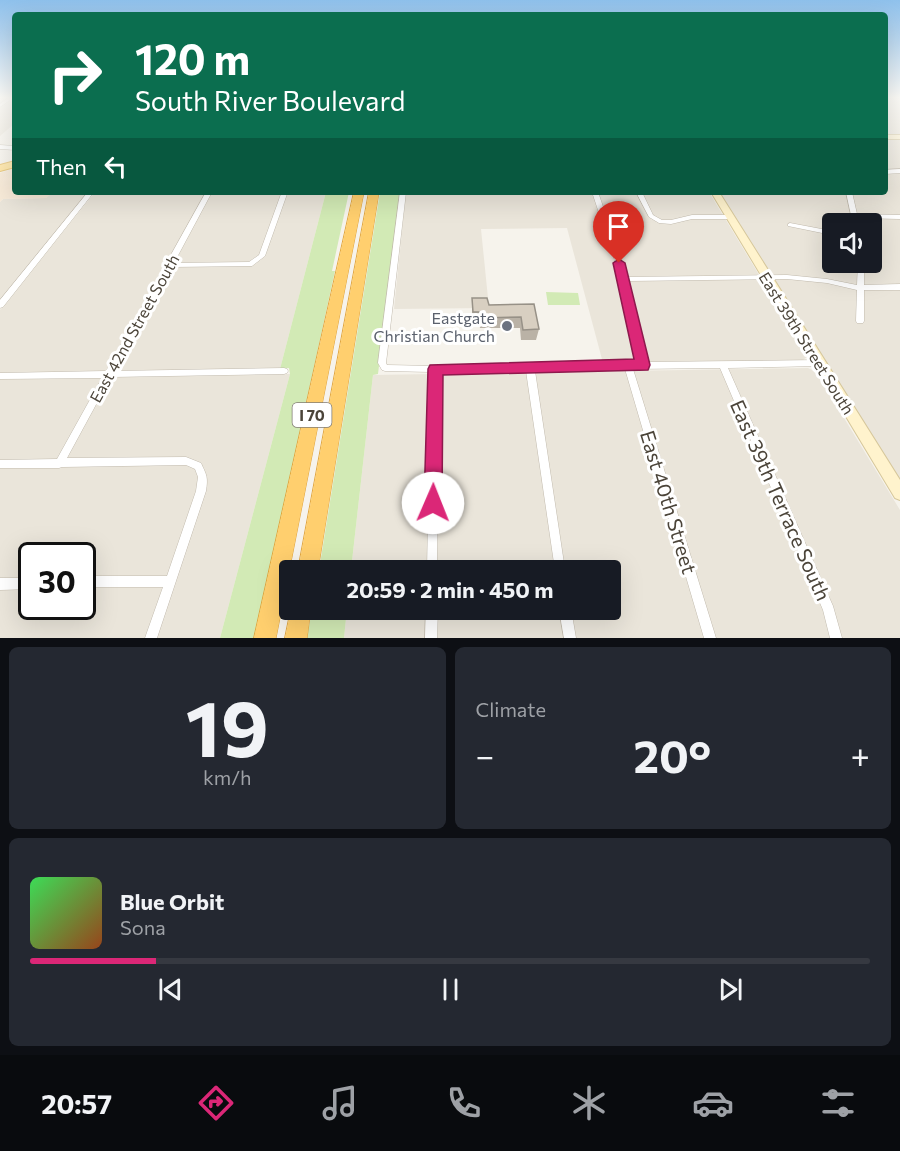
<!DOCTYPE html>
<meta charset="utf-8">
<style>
:root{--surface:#171b24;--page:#242831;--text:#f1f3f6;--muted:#9ea1a6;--line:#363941;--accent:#db2777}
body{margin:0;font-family:Commissioner,sans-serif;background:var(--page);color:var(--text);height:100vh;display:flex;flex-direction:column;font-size:22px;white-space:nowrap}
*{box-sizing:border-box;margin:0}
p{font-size:20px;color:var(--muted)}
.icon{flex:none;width:33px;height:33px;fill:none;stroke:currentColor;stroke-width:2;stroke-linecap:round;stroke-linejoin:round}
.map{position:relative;height:638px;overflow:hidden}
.details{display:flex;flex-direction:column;gap:9px;padding:9px;background:#0d0f14;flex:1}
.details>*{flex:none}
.hud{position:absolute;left:12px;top:12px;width:876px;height:183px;border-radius:6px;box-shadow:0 6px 24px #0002;background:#0b6e4f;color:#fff;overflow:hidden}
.tools{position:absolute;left:822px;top:213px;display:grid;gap:12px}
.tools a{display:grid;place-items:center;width:60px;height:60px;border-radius:6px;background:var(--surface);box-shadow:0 6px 24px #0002;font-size:30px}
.speed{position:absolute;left:18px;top:542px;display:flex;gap:12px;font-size:30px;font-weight:700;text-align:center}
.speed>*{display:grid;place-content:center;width:78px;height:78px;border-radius:50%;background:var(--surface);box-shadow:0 6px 24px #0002;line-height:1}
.speed .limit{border:3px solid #111;border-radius:9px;background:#fff;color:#111}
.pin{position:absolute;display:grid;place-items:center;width:51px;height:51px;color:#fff;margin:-62px -26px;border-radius:50% 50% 50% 0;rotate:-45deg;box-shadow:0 0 6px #0007}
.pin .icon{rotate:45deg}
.me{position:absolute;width:66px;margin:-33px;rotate:1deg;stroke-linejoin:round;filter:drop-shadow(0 0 4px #0008)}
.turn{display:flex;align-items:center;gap:21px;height:126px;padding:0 24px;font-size:27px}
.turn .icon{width:78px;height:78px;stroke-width:2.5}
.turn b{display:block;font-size:42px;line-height:51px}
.then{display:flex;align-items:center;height:57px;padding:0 24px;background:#0003;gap:12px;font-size:22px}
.big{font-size:45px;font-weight:700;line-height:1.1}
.details .card{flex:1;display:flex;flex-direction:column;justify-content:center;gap:9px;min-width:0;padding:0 21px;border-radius:9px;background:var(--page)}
.details .dial{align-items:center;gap:0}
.dial b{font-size:78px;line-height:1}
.song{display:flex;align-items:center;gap:18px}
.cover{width:72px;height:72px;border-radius:9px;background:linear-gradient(135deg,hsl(130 70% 55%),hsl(20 70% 35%))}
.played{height:6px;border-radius:3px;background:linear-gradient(90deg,var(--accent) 15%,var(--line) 15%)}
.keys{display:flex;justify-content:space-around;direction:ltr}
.heat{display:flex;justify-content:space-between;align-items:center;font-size:33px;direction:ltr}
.details .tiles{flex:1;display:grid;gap:9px;grid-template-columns:1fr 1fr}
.card:last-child{grid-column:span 2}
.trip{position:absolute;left:279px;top:560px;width:342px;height:60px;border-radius:6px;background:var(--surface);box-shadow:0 6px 24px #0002;font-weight:700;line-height:60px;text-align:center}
.menu{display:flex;height:96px;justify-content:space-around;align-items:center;background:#090b0e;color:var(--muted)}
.menu .icon{width:42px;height:42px}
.menu .selected{color:var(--accent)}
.menu b{font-size:27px;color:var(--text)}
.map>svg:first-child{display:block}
.residential{fill:#eae5da;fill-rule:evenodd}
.commercial{fill:#f7ead8}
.green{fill:#d2eab5}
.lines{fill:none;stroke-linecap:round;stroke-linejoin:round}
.street-casing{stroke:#c2bbae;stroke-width:1}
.secondary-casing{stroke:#d6c79b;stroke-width:2}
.primary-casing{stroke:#e6c16a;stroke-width:2}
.highway-casing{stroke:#e0a43c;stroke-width:1}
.street{fill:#fff;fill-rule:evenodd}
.secondary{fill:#fff3cd;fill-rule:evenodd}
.primary{fill:#ffe39c;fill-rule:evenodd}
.highway{fill:#ffcf6e;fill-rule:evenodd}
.wall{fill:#bab2a6}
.building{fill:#d8cfc1;stroke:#979187;stroke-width:1.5}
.route{fill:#db2777;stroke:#8e194d;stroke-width:1.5}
.worship-dot{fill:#6b7280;stroke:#fff;stroke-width:2}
.labels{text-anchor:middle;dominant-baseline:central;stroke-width:6;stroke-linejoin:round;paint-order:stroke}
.shield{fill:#fff;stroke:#817c74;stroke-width:1.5}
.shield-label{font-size:15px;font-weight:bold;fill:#4b4439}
.worship-label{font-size:16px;fill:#5b616d;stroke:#fff;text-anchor:end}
.street-label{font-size:16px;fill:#4b4439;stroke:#fff}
.near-street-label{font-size:20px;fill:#4b4439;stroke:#fff}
</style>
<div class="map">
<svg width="900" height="638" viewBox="0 0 900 638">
<rect width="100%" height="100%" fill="#f6f3ec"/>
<path class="residential" d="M0,98h15v25l-15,13z
M885,98h15v38h-15z
M885,140h15v342l-181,-290h166zM832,224h40v38h-40z
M95,192h231l-46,177 -280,5v-64z
M406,192h303l99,164 -5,4 -200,3 -36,-135 -86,1 8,79 -95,1z
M86,194l-30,37 -56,69v-98l3,-3 43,-1 3,-3z
M808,368l8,4 84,138v128h-556l3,-29h263v-39h-259l22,-195z
M290,374l-70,264h-220v-259zM32,555h50v51h-50z"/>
<path class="commercial" d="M15,168v24h73l-2,2 -36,1 -4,3 -43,1 -3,3v-29z"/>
<path class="green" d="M326,192h23l-17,79h3l-80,367h-35l70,-264 -1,-6 -9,1z
M380,192h20l-22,182 -5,1 -22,195h-32z
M546,292l32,1 2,12h-32z
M312,609h35l-3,29h-37z"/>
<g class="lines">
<g class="street-casing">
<path id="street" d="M8,98h5l-13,9v-3z
M0,145l15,1v4l-15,-1z
M900,169v4l-15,1v-4z
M88,192h6l-91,115 -3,1v-8z
M206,192h6l-38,71 75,-1 10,-7 22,-61 1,-1h4l1,1 -22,62 -13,10 -81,1 -56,104 169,-3 3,1 1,2 -1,2 -3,1 -173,3 -44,81 119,-1 15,6c6,13 7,14 5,28l-49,147h-12l18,-51h-81v-11h85l29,-85 2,-14 -3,-8 -9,-4 -124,2 -3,1h-59v-8l57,-1 45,-81 -102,1v-6l106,-2z
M400,192h6l-20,171 1,2 48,1 203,-3 -17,-84 -29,-87h6l29,85 160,-2 40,4 30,6 1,-23h6v23l36,-1v6h-36v31l-1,2h-6l-1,-2 1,-31 -30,-7 -40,-4 -159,2 18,81 174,-2 3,1 1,2 -1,2 -3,1 -92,2 105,238 9,32h-12l-7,-28 -103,-242 -87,1 83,269h-12l-79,-269 -90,2 30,199h-10l-29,-199 -87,1 -2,198h-10l4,-198 -46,-1 -3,-1 -4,-7z
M636,192h6l11,23 9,5h9l21,-5h38l3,2 -3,2h-38l-21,5 -12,-1 -10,-6z
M846,192h6l5,22 43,1v4l-42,-1 1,6h-6z
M790,223l42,8v4l-44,-9v-2z
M0,578h32v11l-32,1z
M426,609h12l-1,29h-12z
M559,609h12l5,29h-12z"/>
</g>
<g class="secondary-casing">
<path id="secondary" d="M885,135h15v4h-15z
M711,192h8l181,288v20l-5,-2z"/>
</g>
<g class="primary-casing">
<path id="primary" d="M15,161v6l-15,4v-6z"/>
</g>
<g class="highway-casing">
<path id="highway" d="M354,192h10l-88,446h-22z
M369,192h10l-61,378h-20z
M291,609h20l-4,29h-22z"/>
</g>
<use href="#street" class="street"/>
<use href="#secondary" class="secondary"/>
<use href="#primary" class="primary"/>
<use href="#highway" class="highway"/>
</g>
<path class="wall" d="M472,298l17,7 45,-1 5,25 -3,11h-15l-1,-12h-40l-1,-5h-7z"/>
<path class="building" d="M472,298h15l2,7 45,-1 5,25 -16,1 -2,-13 -41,1v-6h-7z"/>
<linearGradient id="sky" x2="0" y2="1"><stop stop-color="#8fc1ec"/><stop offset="0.52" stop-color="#fbfaf6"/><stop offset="1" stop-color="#fbfaf6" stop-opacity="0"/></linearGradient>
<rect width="900" height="188" fill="url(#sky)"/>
<path class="route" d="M619,259l6,4 25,102 -2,5 -205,5 -1,128 -2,7 -7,2 -6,-2 -3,-7 4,-134 2,-4 204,-6 -21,-96z"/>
<circle class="worship-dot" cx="507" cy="326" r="6"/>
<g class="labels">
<rect class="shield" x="292.5" y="403" width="39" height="24" rx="4.5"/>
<g class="shield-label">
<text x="312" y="415">I 70</text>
</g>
<g class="worship-label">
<text x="495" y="317">Eastgate<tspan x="495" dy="18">Christian Church</tspan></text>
</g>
<g class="street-label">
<text transform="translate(134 328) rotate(-61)">East 42nd Street South</text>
<text transform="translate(807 343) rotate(58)">East 39th Street South</text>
</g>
<g class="near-street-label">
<text transform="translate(781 500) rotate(66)">East 39th Terrace South</text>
<text transform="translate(669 502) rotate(73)">East 40th Street</text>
</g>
</g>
</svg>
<div class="tools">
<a><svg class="icon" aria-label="sound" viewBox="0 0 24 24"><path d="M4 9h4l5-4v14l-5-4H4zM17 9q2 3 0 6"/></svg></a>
</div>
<div class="speed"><div class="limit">30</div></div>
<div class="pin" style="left:619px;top:263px;background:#d93025"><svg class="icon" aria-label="arrive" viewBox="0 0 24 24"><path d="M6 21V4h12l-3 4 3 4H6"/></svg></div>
<svg class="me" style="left:433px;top:503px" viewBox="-20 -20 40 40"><circle r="19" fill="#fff"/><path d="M0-13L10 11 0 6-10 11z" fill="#db2777"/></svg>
<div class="trip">20:59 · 2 min · 450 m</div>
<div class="hud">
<div class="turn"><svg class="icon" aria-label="right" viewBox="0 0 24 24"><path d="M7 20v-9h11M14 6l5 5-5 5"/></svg><div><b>120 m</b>South River Boulevard</div></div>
<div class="then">Then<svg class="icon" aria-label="left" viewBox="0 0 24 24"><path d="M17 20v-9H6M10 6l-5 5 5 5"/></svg></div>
</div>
</div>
<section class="details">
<div class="tiles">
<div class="card dial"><b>19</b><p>km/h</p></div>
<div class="card"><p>Climate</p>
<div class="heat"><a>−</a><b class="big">20°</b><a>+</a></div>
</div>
<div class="card">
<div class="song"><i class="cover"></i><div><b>Blue Orbit</b><p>Sona</p></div></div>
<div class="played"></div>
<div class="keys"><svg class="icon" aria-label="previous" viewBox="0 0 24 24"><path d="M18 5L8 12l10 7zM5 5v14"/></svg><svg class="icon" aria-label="pause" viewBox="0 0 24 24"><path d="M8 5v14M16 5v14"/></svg><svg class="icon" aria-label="next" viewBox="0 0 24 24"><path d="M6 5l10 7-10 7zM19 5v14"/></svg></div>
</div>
</div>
</section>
<nav class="menu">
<b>20:57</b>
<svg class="icon selected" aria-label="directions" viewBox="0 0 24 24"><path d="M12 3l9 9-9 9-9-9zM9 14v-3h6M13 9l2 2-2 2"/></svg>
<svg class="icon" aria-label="music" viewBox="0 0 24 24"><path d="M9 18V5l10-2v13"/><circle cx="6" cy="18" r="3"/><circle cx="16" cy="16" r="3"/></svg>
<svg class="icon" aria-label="phone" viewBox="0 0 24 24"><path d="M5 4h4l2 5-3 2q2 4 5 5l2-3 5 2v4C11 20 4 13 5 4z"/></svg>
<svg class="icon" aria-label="climate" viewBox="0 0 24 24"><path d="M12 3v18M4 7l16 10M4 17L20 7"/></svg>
<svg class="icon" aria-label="car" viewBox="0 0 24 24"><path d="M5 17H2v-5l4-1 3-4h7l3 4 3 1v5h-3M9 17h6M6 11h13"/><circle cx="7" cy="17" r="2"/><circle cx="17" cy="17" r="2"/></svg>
<svg class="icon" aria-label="filters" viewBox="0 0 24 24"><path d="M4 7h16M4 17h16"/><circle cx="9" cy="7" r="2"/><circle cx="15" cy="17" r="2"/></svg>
</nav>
